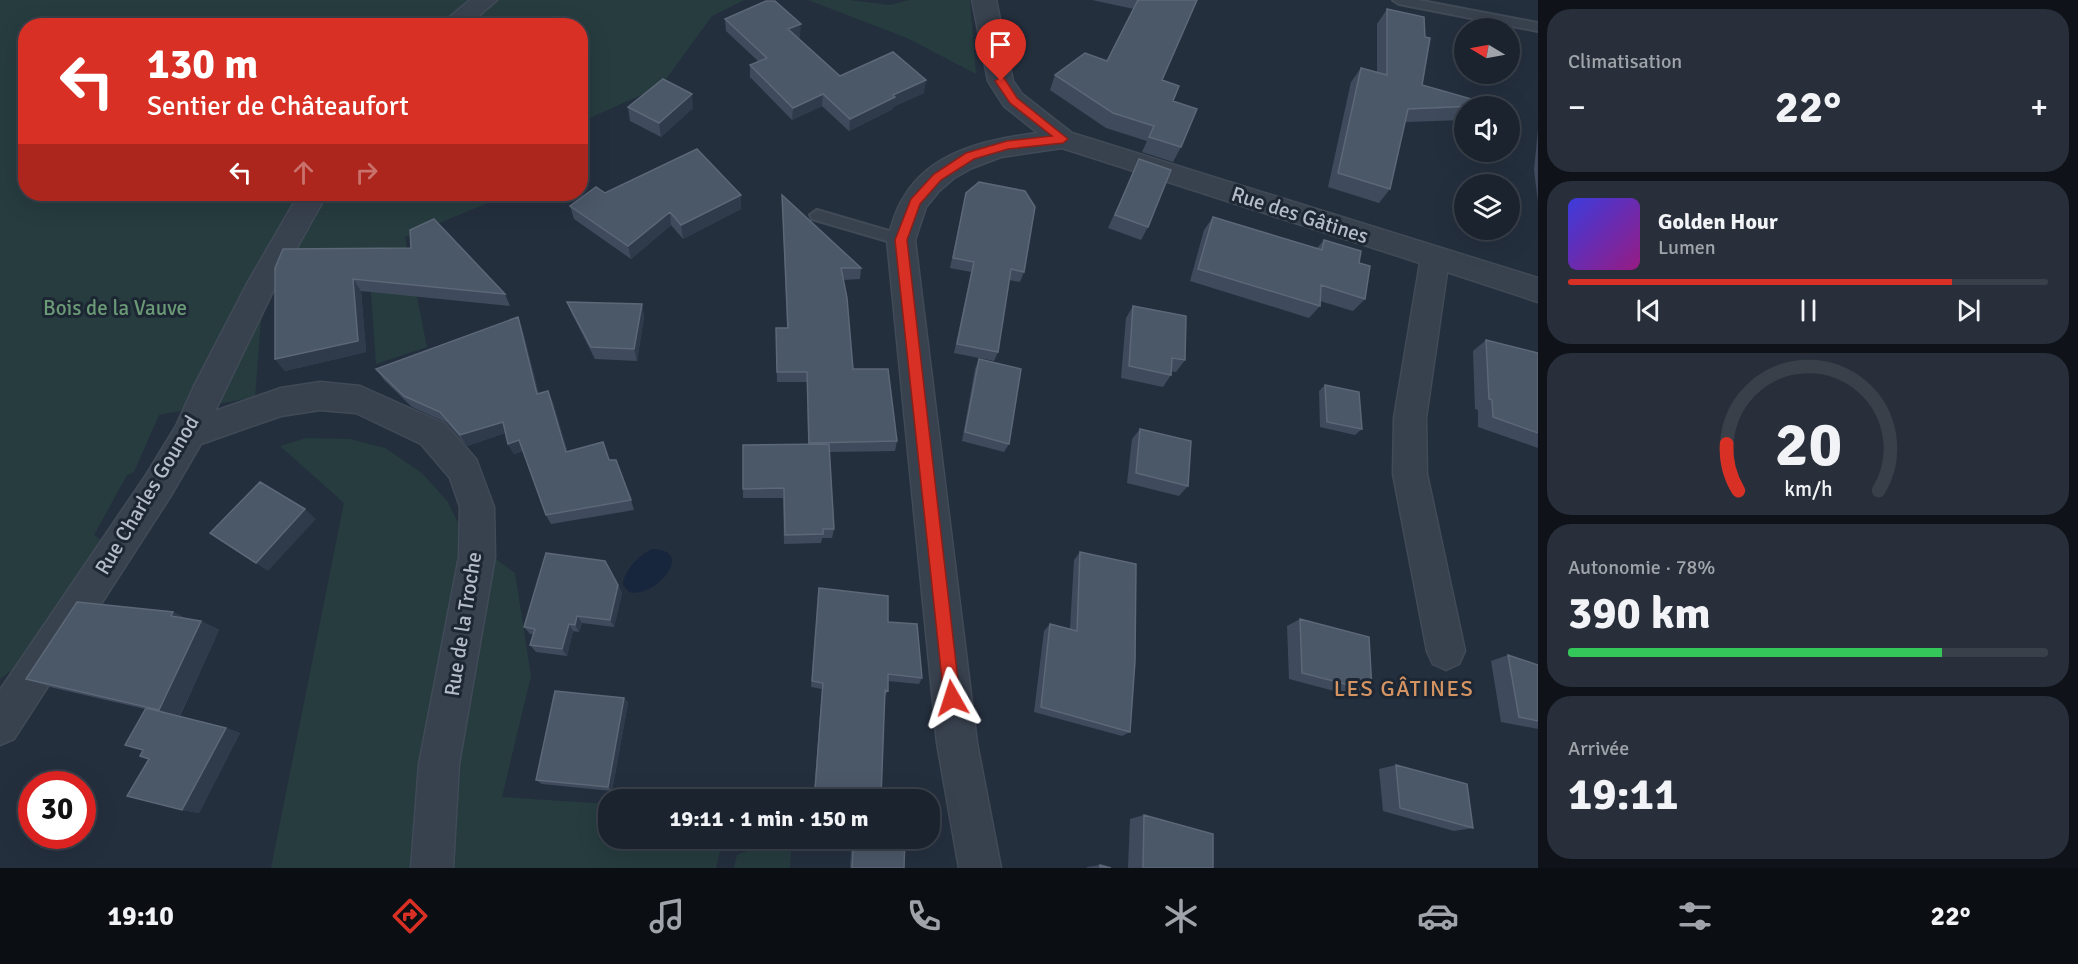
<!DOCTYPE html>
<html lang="fr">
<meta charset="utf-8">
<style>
:root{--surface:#1b232e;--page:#282f3a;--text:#f1f3f6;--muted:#a0a4aa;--line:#39404a;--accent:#d93025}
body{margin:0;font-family:Signika,sans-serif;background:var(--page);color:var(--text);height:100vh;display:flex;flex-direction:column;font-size:22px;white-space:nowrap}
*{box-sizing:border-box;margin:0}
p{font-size:20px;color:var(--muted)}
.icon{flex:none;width:33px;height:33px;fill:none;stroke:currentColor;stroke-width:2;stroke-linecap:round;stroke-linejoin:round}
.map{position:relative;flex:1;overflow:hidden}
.side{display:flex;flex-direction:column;gap:9px;padding:9px;background:#0f1319;width:540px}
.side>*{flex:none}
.top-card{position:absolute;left:18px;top:18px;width:570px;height:183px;border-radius:24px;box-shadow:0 6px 24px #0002,0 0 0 2px var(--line);background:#d93025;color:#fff;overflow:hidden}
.needle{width:39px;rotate:280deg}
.controls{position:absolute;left:1454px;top:18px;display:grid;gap:12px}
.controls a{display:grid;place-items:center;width:66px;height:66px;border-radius:50%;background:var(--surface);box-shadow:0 6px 24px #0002,0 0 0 2px var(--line);font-size:30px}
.speed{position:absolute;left:18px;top:771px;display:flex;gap:12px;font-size:30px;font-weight:700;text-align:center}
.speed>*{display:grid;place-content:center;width:78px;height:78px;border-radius:50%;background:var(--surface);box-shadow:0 6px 24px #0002,0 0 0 2px var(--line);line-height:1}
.speed .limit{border:9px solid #d22;background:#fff;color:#111}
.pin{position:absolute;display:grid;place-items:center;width:51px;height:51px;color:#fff;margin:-62px -26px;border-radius:50% 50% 50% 0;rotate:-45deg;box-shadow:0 0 6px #0007}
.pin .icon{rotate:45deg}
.me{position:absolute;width:66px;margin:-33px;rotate:354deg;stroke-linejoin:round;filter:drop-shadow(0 0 4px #0008)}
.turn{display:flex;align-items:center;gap:21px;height:126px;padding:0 30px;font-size:27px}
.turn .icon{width:78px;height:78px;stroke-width:2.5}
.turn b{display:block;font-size:42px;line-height:51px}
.lanes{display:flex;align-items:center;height:57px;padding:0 30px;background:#0003;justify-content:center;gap:30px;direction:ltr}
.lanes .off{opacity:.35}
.big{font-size:45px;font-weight:700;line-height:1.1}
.side .tile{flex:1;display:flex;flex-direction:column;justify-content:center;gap:9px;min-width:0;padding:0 21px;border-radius:24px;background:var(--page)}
.side .dial{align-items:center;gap:0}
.dial svg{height:156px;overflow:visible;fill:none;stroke:var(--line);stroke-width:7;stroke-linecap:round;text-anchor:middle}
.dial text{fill:var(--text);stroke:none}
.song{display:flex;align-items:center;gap:18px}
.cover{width:72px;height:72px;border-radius:9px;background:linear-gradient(135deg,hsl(240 70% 55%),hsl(310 70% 35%))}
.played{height:6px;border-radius:3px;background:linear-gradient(90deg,var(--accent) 80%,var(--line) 80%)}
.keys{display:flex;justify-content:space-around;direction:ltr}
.heat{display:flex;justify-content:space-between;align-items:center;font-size:33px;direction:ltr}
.charge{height:9px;border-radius:4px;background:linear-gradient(90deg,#34c759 78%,var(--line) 0)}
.trip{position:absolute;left:598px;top:789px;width:342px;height:60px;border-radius:24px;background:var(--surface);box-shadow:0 6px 24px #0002,0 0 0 2px var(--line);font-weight:700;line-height:60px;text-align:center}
.menu{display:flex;height:96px;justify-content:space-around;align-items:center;background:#0b0e12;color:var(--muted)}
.menu .icon{width:42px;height:42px}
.menu .selected{color:var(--accent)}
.menu b{font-size:27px;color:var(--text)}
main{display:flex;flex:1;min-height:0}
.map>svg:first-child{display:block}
.green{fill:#263c3f}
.water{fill:#17263c}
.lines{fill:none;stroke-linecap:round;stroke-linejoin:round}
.service-casing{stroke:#414a57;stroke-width:4}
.minor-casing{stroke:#414a57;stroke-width:3}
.service{fill:#38414e;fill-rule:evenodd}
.minor{fill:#38414e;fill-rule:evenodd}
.wall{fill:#3f4b5c}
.shaded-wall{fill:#2f3b4b}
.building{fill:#4b5868;stroke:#5c6777;stroke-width:1.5}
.route{fill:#d93025;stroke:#8d1f18;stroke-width:1.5}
.labels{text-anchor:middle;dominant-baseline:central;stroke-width:6;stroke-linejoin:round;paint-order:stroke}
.street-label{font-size:21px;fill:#b4bcc9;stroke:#1d2633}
.park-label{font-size:21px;fill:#6b9a76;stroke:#1d2633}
.neighbourhood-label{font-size:22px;letter-spacing:1.5px;fill:#d59563;stroke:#1d2633}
</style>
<main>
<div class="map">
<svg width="1538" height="868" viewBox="0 0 1538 868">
<rect width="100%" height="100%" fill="#242f3e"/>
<path class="green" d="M0,0h744l-32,16 -51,70 -80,36 -1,-96h-554v168h484l-105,43 22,110 -51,17 -8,-111 -71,6 -35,48 -7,90 -96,18 -25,57 -7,3 -33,60 10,7 -83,121 -21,16z
M808,0h42l40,5 19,-5h61l6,74 -69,-36z
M306,438l44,1 35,9 37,25 26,29 16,34 51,37 16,103 -29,121 107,7v34l114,1 -7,29h-445l73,-365 -64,-57z
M775,839h17l-2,29h-56l3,-13z"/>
<path class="water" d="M652,549c45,1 3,50 -23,43l-6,-7c0,-14 17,-31 29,-36z"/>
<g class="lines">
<g class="service-casing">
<path id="service" d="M1393,0h24l121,23v8l-139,-27z
M817,210l89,26 2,4 -7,5 -89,-26 -2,-4z"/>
</g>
<g class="minor-casing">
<path id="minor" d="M470,0h27l-30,26h-28z
M972,0h24l17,81 9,13 50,39 466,145v24l-91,-30 -21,146 1,56 38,177 -6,13 -13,6 -13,-6 -6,-13 -34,-177 1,-56 26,-155 -358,-115 -61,9 -29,11 -18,10 -15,13 -13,16 -11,33 62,503 24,125h-42l-22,-125 -50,-503c5,-15 8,-30 17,-43 27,-46 85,-58 134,-64l-34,-27 -16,-25z
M299,194h28l-51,91 -61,126 66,-23 39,-6 40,4 85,38 31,35 18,48 1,50 -36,207 -6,104h-42l8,-104 40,-207 1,-50 -10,-29 -29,-34 -65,-31 -36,-3 -39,6 -80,28 -31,53 -156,242 -14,6v-55l146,-215 30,-49 18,-40 54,-104z"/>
</g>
<use href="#service" class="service"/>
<use href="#minor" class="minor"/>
</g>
<path class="wall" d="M1092,0h105l-35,80 11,21 8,46 -8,15 -31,-10 5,-11 -41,-13 -56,-38 5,-15 52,-14 27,-52z
M1387,9l35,76 42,21v12l-1,2 -58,2 -15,67 -11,14 -51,-16 23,-105 10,-14 16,4v-48z
M725,19l75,17 -2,2 42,38 84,17 -31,14v2l-44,22 -27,-25 -30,14 -42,-43v-12l8,-4 -32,-30z
M628,107l65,1 -32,29 -31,-16z
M1538,129v73l-4,-32z
M1139,159l9,68 -7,13 -33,-12z
M966,193l58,79 -4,10 -11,-2 -11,72 -4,9 -40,-8 17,-81 -21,-4z
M782,195l79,73 -1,11 -17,1 10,89 44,72 -2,10 -66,1 5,77 -2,9h-10l-1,5 -37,1 -1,-46h-40v-9l65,-45 -1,-62h-30l-1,-43 11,-11z
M570,206l171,3 -58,30 -12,-14 -40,34 -57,-40z
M1213,217l104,31 7,-8 35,23 6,36 -12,12 -33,-10v5l-11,12 -119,-37 14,-51z
M275,268l230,26 5,12 -149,-15 5,61 -81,19 -10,-12z
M567,302l75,2 2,13 -7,44 -42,-2 -23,-45z
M1133,306l52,54 -9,12 -5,-1v4l-8,12 -42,-9 5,-60z
M518,317l4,11 17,66 14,8 14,50 42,8 22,40 3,10 -83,14 -5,-9 -23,-64 -9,3 -6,-10 -3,-11 -38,13 -20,-23 -35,-16 -28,-27 -8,-11z
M1486,340l52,13v95l-60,-21v-17l-3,-1 -2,-58z
M979,359l30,85 -5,8 -42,-11 13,-72z
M1325,385l37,44 -7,6 -35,-8 -1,-36z
M1140,429l48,57 -9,10 -52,-13 5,-44z
M1080,552l50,180 -8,4 -88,-24 10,-81 6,-7 20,5 4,-69z
M618,585l4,8 -8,34 -32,-4 -3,9 -6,-1 -6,25 -31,-4 -6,-7 3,-11h-3l-6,-7z
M819,588l69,34 34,56 -3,6 -31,-3v10l-3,5 -4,101 -2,3h-11l-54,-7 8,-104 -11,-2z
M173,612l12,6 16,3 18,9 -39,86 46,12 14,5 -41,80 -17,-3 -39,-60 2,-41 -95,-22 -24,-8z
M1300,619l72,72 -15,6 -68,-18 -2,-53z
M1508,655l30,10v64l-37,-7 -10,-61z
M624,698l4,5 -16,88 -70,-7 -6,-4z
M1396,765l77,63 -19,3 -71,-20 -4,-42z
M1144,815l69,53h-85l2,-49z
M852,838h53l-1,30h-54z
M1100,865l11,3h-24v-1z"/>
<path class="shaded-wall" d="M801,24l-1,12 -12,6v-13z
M926,80l-2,13 -31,14v2l-44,22 1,-12 43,-24z
M692,94l1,14 -32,29 -2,-14z
M823,94l-1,12 -30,14 1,-12z
M741,195v14l-58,30 -2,-14z
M670,212l1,13 -40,34 -3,-13z
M353,279l8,12 5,61 -81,19 -10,-12z
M642,304l2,13 -7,44 -3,-12z
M518,317l4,11 20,77 -5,-11z
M548,391l5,11 18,60 -5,-10z
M503,422l5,10 -41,14 -7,-11z
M519,440l5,11 -10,3 -6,-10z
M305,509l11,10 -48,52 -12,-8z
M618,585l4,8 -8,34 -4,-7z
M173,612l18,10 -20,-6z
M577,616l5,7 -3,9 -4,-7z
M201,621l18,9 -40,87 -20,-7z
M569,624l4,7 -6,25 -5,-7z
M624,698l4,5 -16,88 -4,-4z
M226,728l14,5 -41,80 -17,-3z"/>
<path class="building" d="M1138,0h59l-35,80 17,6 -6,15 24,8 -16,38 -32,-10 5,-11 -41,-13 -58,-38 30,-22 22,8z
M766,1h9l26,23 -13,5 52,47 53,-24 33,28 -33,15 2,2 -45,22 -27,-25 -30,14 -43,-43 17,-7 -42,-39z
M1387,9l37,8 1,20 5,1 -8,47 53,15v6l-67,3 -18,80 -52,-16 23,-105 26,7z
M663,79l29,15 -33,29 -31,-16z
M697,149l44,46 -60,30 -11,-13 -42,34 -58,-40 26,-19 9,6z
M1139,159l32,11 -23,57 -33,-12z
M979,182l46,9 10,16 -11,65 -13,-3 -13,83 -41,-8 17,-82 -21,-4 13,-65z
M782,195l79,73h-20l6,30 6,71h35l9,72 -88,2 -2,-71h-30l-1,-44h12z
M1213,217l109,33 2,-10 37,11 -2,12 11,3 -5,33 -44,-14 -1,21 -122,-37z
M434,219l71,75 -152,-15 5,62 -83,18v-91l8,-19 128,-1 -1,-18z
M567,302l75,2 -8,45 -43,-2z
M1133,306l53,10 -1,44 -13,-2 -1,17 -42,-9z
M518,317l19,77 11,-3 18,61 37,-10 6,18h7l15,40 -85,15 -27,-75 -11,4 -5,-22 -43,13 -20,-23 -36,-16 -28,-27z
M1486,340l52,13v80l-45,-16 -1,-17 -3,-1z
M979,359l42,10 -12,75 -44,-12z
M1325,385l34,7 3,37 -35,-7z
M1140,429l51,12 -3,45 -52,-13z
M829,444l5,85h-11v5l-38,1 -1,-47 -41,1v-44z
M260,482l45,27 -49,54 -46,-30z
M1080,552l56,12 -1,97 -5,71 -89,-25 9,-83 27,7z
M546,553l59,8 13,24 -8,35 -33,-4 -2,9 -6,-1 -7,25 -32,-4 5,-16 -11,-2z
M819,588l69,8v26l29,2 5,54 -34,-4v17l-3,-1 -4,107 -66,-7 8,-107 -11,-2z
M77,602l96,10 -2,4 30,5 -42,89 -133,-31z
M1300,619l69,18 3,54 -70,-18z
M1508,655l30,10v56l-19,-4z
M555,691l69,7 -16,89 -72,-7z
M146,708l80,20 -44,82 -55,-14 22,-37 -9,-3 3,-6 -18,-5z
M1396,765l71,19 6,44 -73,-20z
M1144,815l69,19v34h-70z
M854,838h51l-1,30h-52z
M1100,865l11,3h-11z"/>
<path class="route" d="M1001,77l3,1 13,20 51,41 -5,4 -55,6 -34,10 -33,21 -21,24 -13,36 53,458 -2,5 -6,3 -5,-3 -3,-5 -49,-458 16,-41 23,-25 32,-21 41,-12 45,-5 -42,-33 -15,-22z"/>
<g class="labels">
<g class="street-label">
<text transform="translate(1300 215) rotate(18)">Rue des Gâtines</text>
<text transform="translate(147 495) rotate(-59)">Rue Charles Gounod</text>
<text transform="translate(463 624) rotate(-81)">Rue de la Troche</text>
</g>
<g class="park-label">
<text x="115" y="308">Bois de la Vauve</text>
</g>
<g class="neighbourhood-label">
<text x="1404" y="688">LES GÂTINES</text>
</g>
</g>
</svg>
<div class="controls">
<a><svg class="needle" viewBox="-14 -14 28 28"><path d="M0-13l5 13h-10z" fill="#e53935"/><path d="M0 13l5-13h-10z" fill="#a0a4aa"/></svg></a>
<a><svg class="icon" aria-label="sound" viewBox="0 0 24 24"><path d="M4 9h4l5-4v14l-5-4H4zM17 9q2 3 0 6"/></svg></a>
<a><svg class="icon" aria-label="layers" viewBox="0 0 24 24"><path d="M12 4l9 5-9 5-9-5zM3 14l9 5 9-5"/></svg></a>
</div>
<div class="speed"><div class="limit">30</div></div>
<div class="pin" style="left:1001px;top:81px;background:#d93025"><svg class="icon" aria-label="arrive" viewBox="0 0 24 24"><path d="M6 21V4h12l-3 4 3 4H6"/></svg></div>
<svg class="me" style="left:952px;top:698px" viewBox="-20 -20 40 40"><path d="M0-17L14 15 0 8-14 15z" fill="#d93025" stroke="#fff" stroke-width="4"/></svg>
<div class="trip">19:11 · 1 min · 150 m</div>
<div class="top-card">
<div class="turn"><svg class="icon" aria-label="left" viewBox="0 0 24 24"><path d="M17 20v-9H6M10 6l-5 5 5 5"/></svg><div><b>130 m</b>Sentier de Châteaufort</div></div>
<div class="lanes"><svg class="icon" aria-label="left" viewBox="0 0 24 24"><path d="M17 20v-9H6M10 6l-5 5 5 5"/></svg><svg class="icon off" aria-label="ahead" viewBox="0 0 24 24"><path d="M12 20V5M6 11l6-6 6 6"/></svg><svg class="icon off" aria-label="right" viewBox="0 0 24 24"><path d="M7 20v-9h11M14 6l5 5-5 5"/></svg></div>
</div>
</div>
<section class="side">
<div class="tile"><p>Climatisation</p>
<div class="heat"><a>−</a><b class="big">22°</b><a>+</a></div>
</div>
<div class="tile">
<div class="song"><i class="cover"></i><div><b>Golden Hour</b><p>Lumen</p></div></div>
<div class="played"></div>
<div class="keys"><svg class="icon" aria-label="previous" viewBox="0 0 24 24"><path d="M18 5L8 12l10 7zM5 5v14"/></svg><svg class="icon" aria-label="pause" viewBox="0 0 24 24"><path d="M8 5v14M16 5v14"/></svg><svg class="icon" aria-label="next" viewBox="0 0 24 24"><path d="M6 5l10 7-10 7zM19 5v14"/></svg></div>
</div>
<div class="tile dial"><svg viewBox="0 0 100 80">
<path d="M14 69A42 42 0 1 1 86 69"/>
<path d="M14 69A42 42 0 0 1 8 45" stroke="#d93025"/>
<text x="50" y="56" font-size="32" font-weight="700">20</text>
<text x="50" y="72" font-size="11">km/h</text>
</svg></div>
<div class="tile"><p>Autonomie · 78%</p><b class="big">390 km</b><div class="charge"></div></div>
<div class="tile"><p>Arrivée</p><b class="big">19:11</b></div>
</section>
</main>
<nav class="menu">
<b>19:10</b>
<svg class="icon selected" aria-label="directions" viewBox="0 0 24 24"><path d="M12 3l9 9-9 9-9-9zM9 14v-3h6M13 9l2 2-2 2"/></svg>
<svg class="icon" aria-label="music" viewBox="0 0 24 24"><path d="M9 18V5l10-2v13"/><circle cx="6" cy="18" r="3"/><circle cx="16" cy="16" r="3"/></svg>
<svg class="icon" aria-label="phone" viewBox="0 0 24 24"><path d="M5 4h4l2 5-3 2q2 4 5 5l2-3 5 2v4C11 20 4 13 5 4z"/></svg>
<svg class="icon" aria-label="climate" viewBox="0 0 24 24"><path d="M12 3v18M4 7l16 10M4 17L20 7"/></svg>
<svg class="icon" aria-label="car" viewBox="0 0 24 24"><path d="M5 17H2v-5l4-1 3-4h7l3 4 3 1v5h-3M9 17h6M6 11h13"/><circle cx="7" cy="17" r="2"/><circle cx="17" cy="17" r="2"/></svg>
<svg class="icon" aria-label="filters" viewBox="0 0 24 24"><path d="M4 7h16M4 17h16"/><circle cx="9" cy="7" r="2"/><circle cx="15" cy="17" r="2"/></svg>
<b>22°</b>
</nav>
